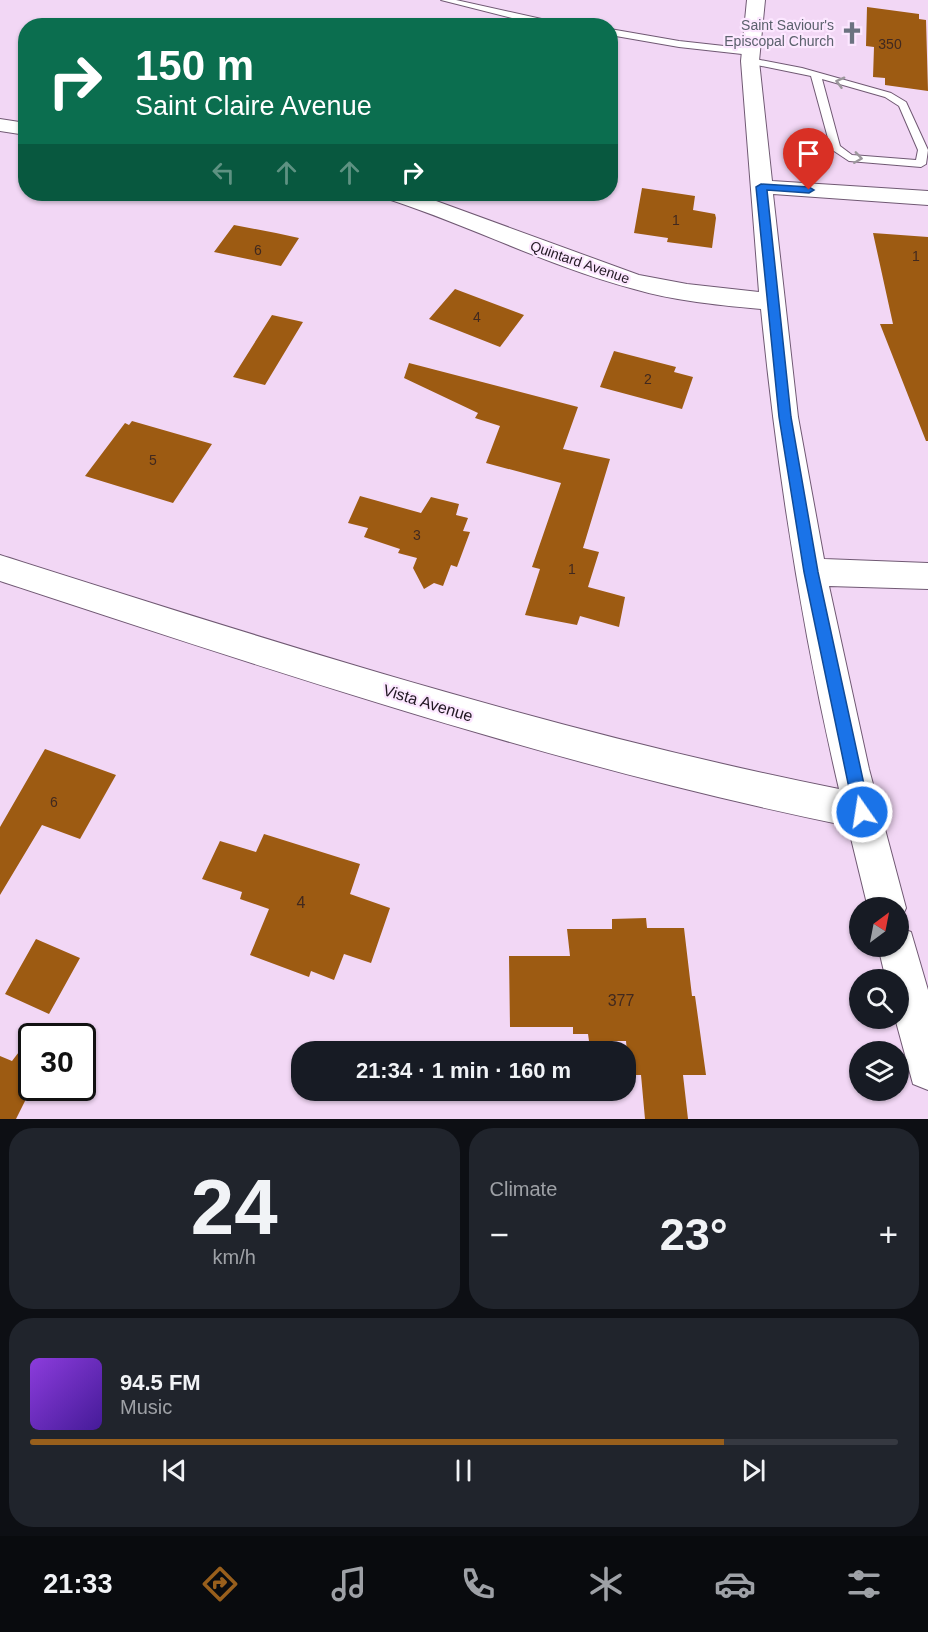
<!DOCTYPE html>
<meta charset="utf-8">
<style>
:root{--surface:#171b24;--page:#20242c;--text:#f1f3f6;--muted:#9ea1a6;--line:#363941;--accent:#985f1c}
body{margin:0;font-family:Helvetica,sans-serif;background:var(--page);color:var(--text);height:100vh;display:flex;flex-direction:column;font-size:22px;white-space:nowrap}
*{box-sizing:border-box;margin:0}
p{font-size:20px;color:var(--muted)}
.icon{flex:none;width:33px;height:33px;fill:none;stroke:currentColor;stroke-width:2;stroke-linecap:round;stroke-linejoin:round}
.map{position:relative;height:1119px;overflow:hidden}
.drawer{display:flex;flex-direction:column;gap:9px;padding:9px;background:#0d0f14;flex:1}
.drawer>*{flex:none}
.hud{position:absolute;left:18px;top:18px;width:600px;height:183px;border-radius:24px;box-shadow:0 2px 4px #0004;background:#0b6e4f;color:#fff;overflow:hidden}
.needle{width:39px;rotate:32deg}
.tools{position:absolute;left:849px;top:897px;display:grid;gap:12px}
.tools a{display:grid;place-items:center;width:60px;height:60px;border-radius:50%;background:var(--surface);box-shadow:0 2px 4px #0004;font-size:30px}
.speed{position:absolute;left:18px;top:1023px;display:flex;gap:12px;font-size:30px;font-weight:700;text-align:center}
.speed>*{display:grid;place-content:center;width:78px;height:78px;border-radius:50%;background:var(--surface);box-shadow:0 2px 4px #0004;line-height:1}
.speed .limit{border:3px solid #111;border-radius:9px;background:#fff;color:#111}
.pin{position:absolute;display:grid;place-items:center;width:51px;height:51px;color:#fff;margin:-62px -26px;border-radius:50% 50% 50% 0;rotate:-45deg;box-shadow:0 0 6px #0007}
.pin .icon{rotate:45deg}
.me{position:absolute;width:66px;margin:-33px;rotate:347deg;stroke-linejoin:round;filter:drop-shadow(0 0 4px #0008)}
.turn{display:flex;align-items:center;gap:21px;height:126px;padding:0 18px;font-size:27px}
.turn .icon{width:78px;height:78px;stroke-width:2.5}
.turn b{display:block;font-size:42px;line-height:51px}
.lanes{display:flex;align-items:center;height:57px;padding:0 18px;background:#0003;justify-content:center;gap:30px;direction:ltr}
.lanes .off{opacity:.35}
.big{font-size:45px;font-weight:700;line-height:1.1}
.drawer .card{flex:1;display:flex;flex-direction:column;justify-content:center;gap:9px;min-width:0;padding:0 21px;border-radius:24px;background:var(--page)}
.drawer .dial{align-items:center;gap:0}
.dial b{font-size:78px;line-height:1}
.song{display:flex;align-items:center;gap:18px}
.cover{width:72px;height:72px;border-radius:9px;background:linear-gradient(135deg,hsl(270 70% 55%),hsl(260 70% 35%))}
.played{height:6px;border-radius:3px;background:linear-gradient(90deg,var(--accent) 80%,var(--line) 80%)}
.keys{display:flex;justify-content:space-around;direction:ltr}
.heat{display:flex;justify-content:space-between;align-items:center;font-size:33px;direction:ltr}
.drawer .tiles{flex:1;display:grid;gap:9px;grid-template-columns:1fr 1fr}
.card:last-child{grid-column:span 2}
.trip{position:absolute;left:291px;top:1041px;width:345px;height:60px;border-radius:24px;background:var(--surface);box-shadow:0 2px 4px #0004;font-weight:700;line-height:60px;text-align:center}
.dock{display:flex;height:96px;justify-content:space-around;align-items:center;background:#090b0e;color:var(--muted)}
.dock .icon{width:42px;height:42px}
.dock .current{color:var(--accent)}
.dock b{font-size:27px;color:var(--text)}
.map>svg:first-child{display:block}
.building{fill:#9d5b12}
.lines{fill:none;stroke-linecap:round;stroke-linejoin:round}
.service-casing{stroke:#705973;stroke-width:2}
.minor-casing{stroke:#705973;stroke-width:2}
.service{fill:#fff;fill-rule:evenodd}
.minor{fill:#fff;fill-rule:evenodd}
.oneway{stroke:#9c979c}
.route{fill:#1a73e8;stroke:#114b97;stroke-width:1.5}
.labels{text-anchor:middle;dominant-baseline:central;stroke-width:4.5;stroke-linejoin:round;paint-order:stroke}
.far-worship-label{font-size:14px;fill:#5b616d;stroke:#fce7ff;text-anchor:end}
.number-label{font-size:14px;fill:#41291f}
.far-street-label{font-size:14px;fill:#221823;stroke:#fce7ff}
.street-label{font-size:16px;fill:#221823;stroke:#fce7ff}
.near-number-label{font-size:16px;fill:#41291f}
</style>
<div class="map">
<svg width="928" height="1119" viewBox="0 0 928 1119">
<rect width="100%" height="100%" fill="#f2d7f5"/>
<path class="building" d="M867,7l52,7v5l7,1 2,71 -43,-6v-7l-12,-1 1,-30 -8,-1z
M642,188l53,8 -2,14 22,4 1,4 -4,30 -45,-6 1,-4 -34,-5z
M234,225l42,8 23,5 -18,28 -67,-14z
M873,233l55,4v204h-2l-46,-117h13z
M455,289l69,26 -24,32 -71,-28z
M272,315l31,7 -38,63 -32,-8z
M614,351l62,16 -2,5 19,5 -11,32 -82,-22z
M409,363l169,44 -15,42 47,10 -27,89 16,4 -11,35 37,10 -6,30 -39,-11 -3,9 -52,-10 15,-46 -8,-2 29,-84 -75,-20 14,-37 -25,-8 3,-5 -74,-35z
M132,421l80,23 -39,59 -88,-27 40,-53 4,2z
M360,496l61,17 10,-16 28,7 -3,11 12,3 -5,13 7,1 -13,35 -6,-2 -8,21 -9,-3 -10,6 -11,-21 4,-10 -19,-5 2,-4 -36,-12 4,-9 -20,-5z
M45,749l71,26 -36,64 -38,-14 -42,70v-68z
M264,834l96,30 -10,30 40,14 -19,55 -27,-9 -10,26 -23,-9 -2,6 -59,-22 19,-46 -29,-10 2,-7 -40,-13 18,-38 36,11z
M646,918l1,10h37l8,68h3l11,79h-23l5,44h-43l-4,-44h-12l-3,-34h-37l-1,-7h-15v-7h-63l-1,-71h61l-3,-27h45v-10z
M36,939l44,19 -31,56 -44,-20z
M32,1035v52l-16,32h-16v-63l12,5z"/>
<g class="lines">
<g class="service-casing">
<path id="service" d="M441,0h15l117,26 -41,-3z
M610,29l69,12 72,8 5,3 -5,3 -72,-8 -69,-12z
M750,58l52,10 89,25 15,9 22,48 -2,14 -5,3 -72,-6 -18,-12 -20,-73 -64,-13 -2,-2zM822,79l63,18 14,9 19,44 -2,10 -64,-5 -12,-9z"/>
</g>
<g class="minor-casing">
<path id="minor" d="M747,0h18l-6,61 13,120 156,10v14l-155,-11 25,223 26,142 104,4v26l-99,-3 40,183 37,139 -6,13 -2,-13h-30l-20,-82c-289,-59 -568,-153 -848,-245v-26c277,88 554,177 839,234 -37,-158 -62,-319 -78,-480 -43,-4 -86,-8 -127,-20 -84,-22 -163,-63 -246,-90l-3,-5h32l222,81 48,9 72,8 -18,-231z
M0,119l26,4v12l-26,-4z
M898,927l13,5 17,58v100l-15,-6 -18,-66h3v-38h-12l-8,-34h20z"/>
</g>
<use href="#service" class="service"/>
<use href="#minor" class="minor"/>
</g>
<defs><path id="oneway-chevron" d="M-2-3.5L2.5 0L-2 3.5" fill="none" stroke-width="1.6" stroke-linecap="round" stroke-linejoin="round" transform="scale(1.5)"/></defs>
<g class="oneway">
<use href="#oneway-chevron" transform="translate(840 82) rotate(-165)"/>
<use href="#oneway-chevron" transform="translate(858 158) rotate(8)"/>
</g>
<path class="route" d="M761,184l48,3 5,3 -5,3 -42,-3 24,227 27,155 52,240 -2,5 -6,3 -6,-3 -2,-5 -50,-240 -25,-155 -23,-230z"/>
<defs>
<g id="church-bare" transform="scale(1.8)"><path d="M-1.2-6h2.4v3.5h3.3v2.4h-3.3V6h-2.4V-.1h-3.3v-2.4h3.3Z" fill="#6b7280" stroke="#fce7ff" stroke-width="2.5" paint-order="stroke"/></g>
</defs>
<g fill-rule="evenodd">
<use href="#church-bare" x="852" y="33"/>
</g>
<g class="labels">
<g class="far-worship-label">
<text x="834" y="25">Saint Saviour's<tspan x="834" dy="16">Episcopal Church</tspan></text>
</g>
<g class="number-label">
<text x="890" y="44">350</text>
<text x="676" y="220">1</text>
<text x="258" y="250">6</text>
<text x="916" y="256">1</text>
<text x="477" y="317">4</text>
<text x="648" y="379">2</text>
<text x="153" y="460">5</text>
<text x="417" y="535">3</text>
<text x="572" y="569">1</text>
<text x="54" y="802">6</text>
</g>
<g class="far-street-label">
<text transform="translate(580 262) rotate(19)">Quintard Avenue</text>
</g>
<g class="street-label">
<text transform="translate(428 703) rotate(17)">Vista Avenue</text>
</g>
<g class="near-number-label">
<text x="301" y="902">4</text>
<text x="621" y="1000">377</text>
</g>
</g>
</svg>
<div class="tools">
<a><svg class="needle" viewBox="-14 -14 28 28"><path d="M0-13l5 13h-10z" fill="#e53935"/><path d="M0 13l5-13h-10z" fill="#9ea1a6"/></svg></a>
<a><svg class="icon" aria-label="search" viewBox="0 0 24 24"><circle cx="10" cy="10" r="6"/><path d="M15 15l6 6"/></svg></a>
<a><svg class="icon" aria-label="layers" viewBox="0 0 24 24"><path d="M12 4l9 5-9 5-9-5zM3 14l9 5 9-5"/></svg></a>
</div>
<div class="speed"><div class="limit">30</div></div>
<div class="pin" style="left:809px;top:190px;background:#d93025"><svg class="icon" aria-label="arrive" viewBox="0 0 24 24"><path d="M6 21V4h12l-3 4 3 4H6"/></svg></div>
<svg class="me" style="left:862px;top:812px" viewBox="-20 -20 40 40"><circle r="17" fill="#1a73e8" stroke="#fff" stroke-width="3"/><path d="M0-11L8 9 0 5-8 9z" fill="#fff"/></svg>
<div class="trip">21:34 · 1 min · 160 m</div>
<div class="hud">
<div class="turn"><svg class="icon" aria-label="right" viewBox="0 0 24 24"><path d="M7 20v-9h11M14 6l5 5-5 5"/></svg><div><b>150 m</b>Saint Claire Avenue</div></div>
<div class="lanes"><svg class="icon off" aria-label="left" viewBox="0 0 24 24"><path d="M17 20v-9H6M10 6l-5 5 5 5"/></svg><svg class="icon off" aria-label="ahead" viewBox="0 0 24 24"><path d="M12 20V5M6 11l6-6 6 6"/></svg><svg class="icon off" aria-label="ahead" viewBox="0 0 24 24"><path d="M12 20V5M6 11l6-6 6 6"/></svg><svg class="icon" aria-label="right" viewBox="0 0 24 24"><path d="M7 20v-9h11M14 6l5 5-5 5"/></svg></div>
</div>
</div>
<section class="drawer">
<div class="tiles">
<div class="card dial"><b>24</b><p>km/h</p></div>
<div class="card"><p>Climate</p>
<div class="heat"><a>−</a><b class="big">23°</b><a>+</a></div>
</div>
<div class="card">
<div class="song"><i class="cover"></i><div><b>94.5 FM</b><p>Music</p></div></div>
<div class="played"></div>
<div class="keys"><svg class="icon" aria-label="previous" viewBox="0 0 24 24"><path d="M18 5L8 12l10 7zM5 5v14"/></svg><svg class="icon" aria-label="pause" viewBox="0 0 24 24"><path d="M8 5v14M16 5v14"/></svg><svg class="icon" aria-label="next" viewBox="0 0 24 24"><path d="M6 5l10 7-10 7zM19 5v14"/></svg></div>
</div>
</div>
</section>
<nav class="dock">
<b>21:33</b>
<svg class="icon current" aria-label="directions" viewBox="0 0 24 24"><path d="M12 3l9 9-9 9-9-9zM9 14v-3h6M13 9l2 2-2 2"/></svg>
<svg class="icon" aria-label="music" viewBox="0 0 24 24"><path d="M9 18V5l10-2v13"/><circle cx="6" cy="18" r="3"/><circle cx="16" cy="16" r="3"/></svg>
<svg class="icon" aria-label="phone" viewBox="0 0 24 24"><path d="M5 4h4l2 5-3 2q2 4 5 5l2-3 5 2v4C11 20 4 13 5 4z"/></svg>
<svg class="icon" aria-label="climate" viewBox="0 0 24 24"><path d="M12 3v18M4 7l16 10M4 17L20 7"/></svg>
<svg class="icon" aria-label="car" viewBox="0 0 24 24"><path d="M5 17H2v-5l4-1 3-4h7l3 4 3 1v5h-3M9 17h6M6 11h13"/><circle cx="7" cy="17" r="2"/><circle cx="17" cy="17" r="2"/></svg>
<svg class="icon" aria-label="filters" viewBox="0 0 24 24"><path d="M4 7h16M4 17h16"/><circle cx="9" cy="7" r="2"/><circle cx="15" cy="17" r="2"/></svg>
</nav>
